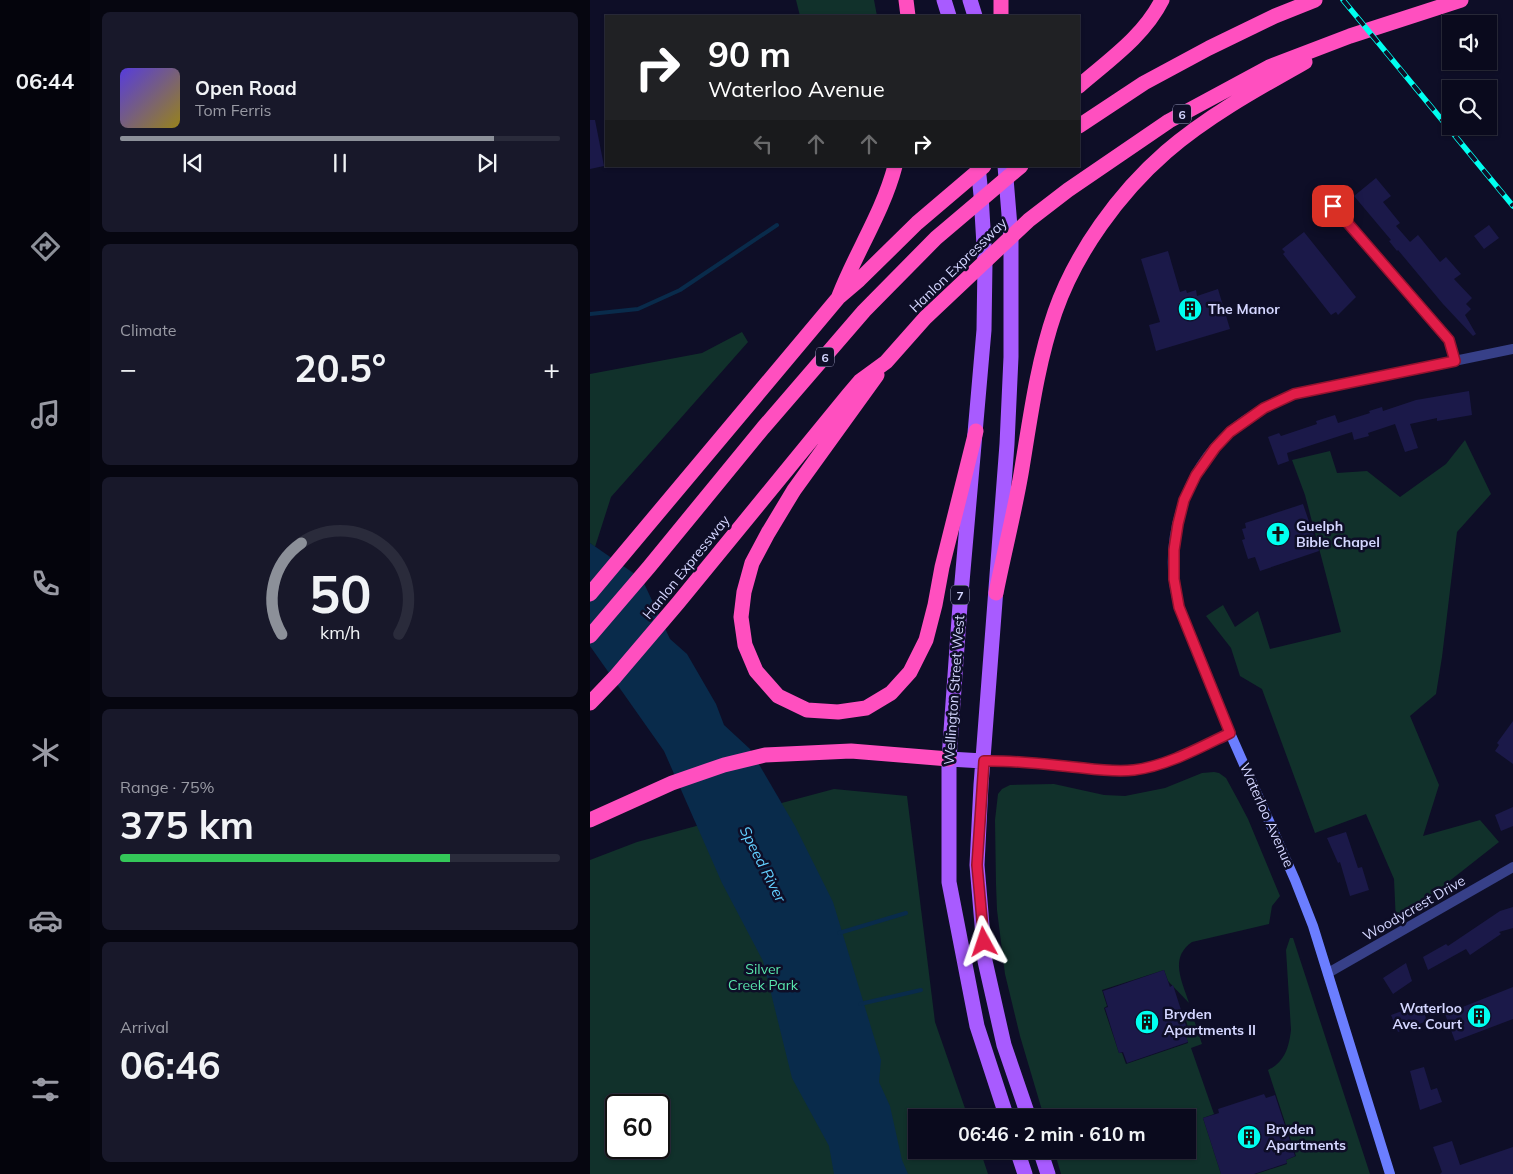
<!DOCTYPE html>
<meta charset="utf-8">
<style>
:root{--surface:#0a0a1d;--page:#18182a;--text:#f1f3f6;--muted:#999aa4;--line:#2a2b3b;--accent:#8c9099}
body{margin:0;font-family:Mulish,sans-serif;background:var(--page);color:var(--text);height:100vh;display:flex;flex-direction:column;font-size:19px;white-space:nowrap}
*{box-sizing:border-box;margin:0}
p{font-size:16px;color:var(--muted)}
.icon{flex:none;width:28px;height:28px;fill:none;stroke:currentColor;stroke-width:2;stroke-linecap:round;stroke-linejoin:round}
.map{position:relative;flex:1;overflow:hidden}
.side{display:flex;flex-direction:column;gap:12px;padding:12px;background:#060610;width:500px}
.side>*{flex:none}
.guide{position:absolute;left:15px;top:15px;width:475px;height:152px;border-radius:0px;box-shadow:0 1px 4px #0004,0 0 0 1px var(--line);background:#202124;color:#fff;overflow:hidden}
.controls{position:absolute;left:852px;top:15px;display:grid;gap:10px}
.controls a{display:grid;place-items:center;width:55px;height:55px;border-radius:0px;background:var(--surface);box-shadow:0 1px 4px #0004,0 0 0 1px var(--line);font-size:25px}
.speed{position:absolute;left:15px;top:1094px;display:flex;gap:10px;font-size:25px;font-weight:700;text-align:center}
.speed>*{display:grid;place-content:center;width:65px;height:65px;border-radius:50%;background:var(--surface);box-shadow:0 1px 4px #0004,0 0 0 1px var(--line);line-height:1}
.speed .limit{border:2px solid #111;border-radius:8px;background:#fff;color:#111}
.pin{position:absolute;display:grid;place-items:center;width:42px;height:42px;color:#fff;margin:-21px;border-radius:10px;box-shadow:0 2px 8px #0006}
.me{position:absolute;width:55px;margin:-28px;rotate:355deg;stroke-linejoin:round;filter:drop-shadow(0 0 4px #0008)}
.turn{display:flex;align-items:center;gap:18px;height:105px;padding:0 20px;font-size:22px}
.turn .icon{width:65px;height:65px;stroke-width:2.5}
.turn b{display:block;font-size:35px;line-height:42px}
.lanes{display:flex;align-items:center;height:48px;padding:0 20px;background:#0003;justify-content:center;gap:25px;direction:ltr}
.lanes .off{opacity:.35}
.big{font-size:38px;font-weight:700;line-height:1.1}
.side .card{flex:1;display:flex;flex-direction:column;justify-content:center;gap:8px;min-width:0;padding:0 18px;border-radius:8px;background:var(--page)}
.side .dial{align-items:center;gap:0}
.dial svg{height:130px;overflow:visible;fill:none;stroke:var(--line);stroke-width:7;stroke-linecap:round;text-anchor:middle}
.dial text{fill:var(--text);stroke:none}
.song{display:flex;align-items:center;gap:15px}
.cover{width:60px;height:60px;border-radius:8px;background:linear-gradient(135deg,hsl(250 70% 55%),hsl(50 70% 35%))}
.played{height:5px;border-radius:2px;background:linear-gradient(90deg,var(--accent) 85%,var(--line) 85%)}
.keys{display:flex;justify-content:space-around;direction:ltr}
.heat{display:flex;justify-content:space-between;align-items:center;font-size:28px;direction:ltr}
.charge{height:8px;border-radius:4px;background:linear-gradient(90deg,#34c759 75%,var(--line) 0)}
.trip{position:absolute;left:318px;top:1109px;width:288px;height:50px;border-radius:0px;background:var(--surface);box-shadow:0 1px 4px #0004,0 0 0 1px var(--line);font-weight:700;line-height:50px;text-align:center}
main{display:flex;flex:1;min-height:0}
.menu{display:flex;flex-direction:column;width:90px;justify-content:space-around;align-items:center;background:#04040c;color:var(--muted)}
.menu .icon{width:35px;height:35px}
.menu .current{color:var(--accent)}
.menu b{font-size:22px;color:var(--text)}
.map>svg:first-child{display:block}
.green{fill:#11312b;fill-rule:evenodd}
.water{fill:#092b4b}
.lines{fill:none;stroke-linecap:round;stroke-linejoin:round}
.stream{stroke:#092b4b;stroke-width:4}
.building{fill:#1b1949}
.street{stroke:#374088;stroke-width:10}
.secondary{stroke:#6b7eff;stroke-width:10}
.primary{stroke:#a85bff;stroke-width:15}
.highway{stroke:#ff4fbf;stroke-width:15}
.rail-casing{stroke:#00fff0;stroke-width:5.5}
.rail{stroke:#0e0e27;stroke-width:4;stroke-dasharray:11;stroke-linecap:butt}
.route-casing{stroke:#92132f;stroke-width:12}
.route{stroke:#e11d48;stroke-width:9}
.labels{text-anchor:middle;dominant-baseline:central;stroke-width:5;stroke-linejoin:round;paint-order:stroke}
.shield{fill:#0e0e27;stroke:#999abe;stroke-width:1}
.shield-label{font-size:12px;font-weight:bold;fill:#d4d6ff}
.street-label{font-size:14px;fill:#d4d6ff;stroke:#0e0e27}
.poi-label{font-size:14px;font-weight:bold;fill:#d4d6ff;stroke:#0e0e27;text-anchor:start}
.park-label{font-size:14px;fill:#59e6ad;stroke:#0e0e27}
.water-label{font-size:15px;font-style:italic;fill:#62cfff;stroke:#0e0e27}
</style>
<main>
<nav class="menu">
<b>06:44</b>
<svg class="icon current" aria-label="directions" viewBox="0 0 24 24"><path d="M12 3l9 9-9 9-9-9zM9 14v-3h6M13 9l2 2-2 2"/></svg>
<svg class="icon" aria-label="music" viewBox="0 0 24 24"><path d="M9 18V5l10-2v13"/><circle cx="6" cy="18" r="3"/><circle cx="16" cy="16" r="3"/></svg>
<svg class="icon" aria-label="phone" viewBox="0 0 24 24"><path d="M5 4h4l2 5-3 2q2 4 5 5l2-3 5 2v4C11 20 4 13 5 4z"/></svg>
<svg class="icon" aria-label="climate" viewBox="0 0 24 24"><path d="M12 3v18M4 7l16 10M4 17L20 7"/></svg>
<svg class="icon" aria-label="car" viewBox="0 0 24 24"><path d="M5 17H2v-5l4-1 3-4h7l3 4 3 1v5h-3M9 17h6M6 11h13"/><circle cx="7" cy="17" r="2"/><circle cx="17" cy="17" r="2"/></svg>
<svg class="icon" aria-label="filters" viewBox="0 0 24 24"><path d="M4 7h16M4 17h16"/><circle cx="9" cy="7" r="2"/><circle cx="15" cy="17" r="2"/></svg>
</nav>
<section class="side">
<div class="card">
<div class="song"><i class="cover"></i><div><b>Open Road</b><p>Tom Ferris</p></div></div>
<div class="played"></div>
<div class="keys"><svg class="icon" aria-label="previous" viewBox="0 0 24 24"><path d="M18 5L8 12l10 7zM5 5v14"/></svg><svg class="icon" aria-label="pause" viewBox="0 0 24 24"><path d="M8 5v14M16 5v14"/></svg><svg class="icon" aria-label="next" viewBox="0 0 24 24"><path d="M6 5l10 7-10 7zM19 5v14"/></svg></div>
</div>
<div class="card"><p>Climate</p>
<div class="heat"><a>−</a><b class="big">20.5°</b><a>+</a></div>
</div>
<div class="card dial"><svg viewBox="0 0 100 80">
<path d="M14 69A42 42 0 1 1 86 69"/>
<path d="M14 69A42 42 0 0 1 26 13" stroke="#8c9099"/>
<text x="50" y="56" font-size="32" font-weight="700">50</text>
<text x="50" y="72" font-size="11">km/h</text>
</svg></div>
<div class="card"><p>Range · 75%</p><b class="big">375 km</b><div class="charge"></div></div>
<div class="card"><p>Arrival</p><b class="big">06:46</b></div>
</section>
<div class="map">
<svg width="923" height="1174" viewBox="0 0 923 1174">
<rect width="100%" height="100%" fill="#0e0e27"/>
<path class="green" d="M206,0h78l3,16h-77z
M152,332l6,10 -137,155 -16,50 -5,-4v-169l112,-21z
M875,440l26,54 -34,38 -15,125 -6,37 -26,22 29,69 -16,51 57,-16 19,22 -103,81 -2,-44 -28,-65 -51,19 -53,-144 -22,-13 -9,-28 -25,-32 17,-11 12,22 23,-16 12,38 71,-17 -36,-137 -13,-35 38,-9 7,22 30,-2 33,26 46,-33z
M624,772l5,1 7,5 12,22 10,19 32,77 -8,10 -3,18 -77,18c-23,16 -10,39 -3,61l-21,-22 -4,-11 -62,20 5,16 -3,2 15,45h3l4,11 62,-21 -3,-10 4,-2 -3,-11 7,-3 9,27 -11,4 23,66 -11,4 18,56h-160l-7,-24h132v-32l-142,-1 -24,-81 -15,-62 -8,-64 -1,-26 -1,-64 3,-26 4,-5 8,-4 44,-1 50,11 21,1 40,-8 37,-15z
M244,789l73,7 28,226 33,95 -52,1v32h64l8,24h-398v-314l47,-18zM26,1105h43v43h-43z
M700,938h3l77,236h-114l31,-10 -1,-4 10,-4 -28,-86c17,-8 21,-23 23,-40l-5,-80z"/>
<path class="water" d="M0,543l52,36 28,60 17,15 29,50 8,21 26,24 45,77 38,76 48,158 -2,22 11,24 12,54 6,14h-74l-5,-28 -37,-68 -29,-117 -41,-78 -58,-132 -74,-105z"/>
<g class="lines">
<path class="stream" d="M0,314l48,-5 42,-19 97,-65
M249,933l67,-20
M270,1004l61,-14"/>
</g>
<path class="building" d="M0,120h5l9,46 -14,3z
M786,178l15,18 -8,6 17,21 -4,3 14,16 8,-7 22,27 6,-5 15,17 -7,5 18,19 -6,6 5,5 -6,6 11,19 -3,2 -30,-32 -45,-54 -1,1 -8,-10 2,-1 -37,-44z
M899,225l10,13 -15,11 -10,-13z
M714,232l52,65 -18,18 -2,-3 -5,3 -48,-61 2,-2 -3,-3z
M578,251l12,41 6,-2 1,3 9,-3 1,6 21,-7 12,40 -74,22 -7,-26 11,-3 -19,-63z
M879,391l3,24 -35,6v-3l-27,6 8,24 -13,4 -10,-28 -27,9 1,3 -15,4 -2,-8 -65,21 2,8 -11,4 -10,-28 11,-4 2,3 36,-12 -1,-3 19,-6 3,8 32,-10 -1,-2 13,-4 1,4 33,-11z
M713,504l16,47 -59,20 -5,-14 -7,2 -6,-19 3,-1 -3,-10 4,-1 -1,-5z
M923,721v43l-18,-13 4,-6 -2,-2z
M923,807v19l-12,5 -6,-16z
M756,832l12,36 4,-1 7,23 -19,6 -10,-34 -2,1 -11,-25z
M923,907v21l-14,4 2,2 -31,21 -4,-6 -38,21 -5,-13 23,-13 2,2 52,-35z
M816,963l6,18 -19,13 -10,-16z
M574,970l6,17 3,-2 9,28 6,19 -3,1 3,9 -61,21 -4,-11 -4,1 -14,-45 3,-1 -5,-16z
M923,987v32l-58,22 -10,-27z
M831,1004l6,17 -29,11 -7,-17z
M834,1067l7,23 6,-2 5,14 -22,8 -10,-39z
M674,1094l2,4 9,-3 20,61 -9,4 1,3 -33,11h-33l-18,-56 16,-5 -1,-4z
M862,1141l8,24 53,-18v27h-73l2,-2 -9,-25z"/>
<g class="lines">
<path class="street" d="M743,206l116,134 6,21
M640,733c-11,-28 -22,-56 -34,-85 -5,-13 -12,-27 -17,-42 -18,-61 5,-135 53,-176 19,-16 40,-26 62,-36l219,-45
M738,973l185,-106"/>
<path class="secondary" d="M393,761c34,-1 67,4 100,7 17,2 34,4 51,2 33,-4 67,-23 96,-37l65,147 18,46 77,248"/>
<path class="primary" d="M354,0l5,16
M380,0l5,16
M388,166l3,29 4,67 -1,68 -24,275 -11,154v123l28,144 30,92
M415,166l6,73v118l-4,87 -26,341 -4,80 8,96 19,84 25,73
M359,759l34,2
M427,1150l8,24
M450,1150l8,24"/>
<path class="highway" d="M316,0l2,16
M411,0v16
M489,86c30,-26 65,-50 83,-86
M489,126l65,-43 65,-35 66,-32 40,-16
M249,296c17,-44 44,-84 56,-130
M287,375l-83,115 -26,43 -16,30 -8,29 -3,25 4,28 11,26 22,25 29,14 31,2 28,-4 25,-15 19,-21 16,-32 9,-35 7,-38 34,-136
M406,593c8,-40 18,-79 25,-119 9,-54 16,-110 34,-162 21,-60 64,-119 111,-160 42,-36 91,-63 139,-90
M0,594l249,-297 20,-17 58,-57 67,-57
M0,636l59,-69 114,-139 101,-117 72,-73 85,-72
M0,703l25,-26 63,-74 171,-209 11,-13 26,-19 39,-44 104,-98 39,-30 101,-69 100,-54 81,-31 111,-36
M0,820l82,-37 52,-18 41,-10 86,-4 98,8"/>
<g class="rail-casing">
<path id="rail" d="M753,0l170,206"/>
</g>
<use href="#rail" class="rail"/>
</g>
<g class="lines">
<g class="route-casing">
<path id="route" d="M394,942l-7,-77 7,-104c33,-1 66,4 99,7 17,2 34,4 51,2 33,-4 67,-23 96,-37l-51,-126 -5,-28v-29l4,-26 6,-24 12,-25 19,-27 15,-16 34,-24 30,-14 161,-33 -6,-21 -116,-134"/>
</g>
<use href="#route" class="route"/>
</g>
<defs>
<g id="building-disc" transform="scale(1.25)"><circle r="9.5" fill="#00fff0" stroke="#0e0e27"/><path d="M-4-6H4V6H1V3H-1V6H-4ZM-2.5-4.3h1.7v1.8h-1.7ZM.8-4.3h1.7v1.8H.8ZM-2.5-1h1.7V.8h-1.7ZM.8-1h1.7V.8H.8Z" fill="#111"/></g>
<g id="church-disc" transform="scale(1.25)"><circle r="9.5" fill="#00fff0" stroke="#0e0e27"/><path d="M-1.2-6h2.4v3.5h3.3v2.4h-3.3V6h-2.4V-.1h-3.3v-2.4h3.3Z" fill="#111"/></g>
</defs>
<g fill-rule="evenodd">
<use href="#building-disc" x="600" y="309"/>
<use href="#church-disc" x="688" y="534"/>
<use href="#building-disc" x="889" y="1016"/>
<use href="#building-disc" x="557" y="1022"/>
<use href="#building-disc" x="659" y="1137"/>
</g>
<g class="labels">
<g class="shield">
<rect x="583" y="104.5" width="18" height="19" rx="4"/>
<rect x="226" y="347.5" width="18" height="19" rx="4"/>
<rect x="361" y="585.5" width="18" height="19" rx="4"/>
</g>
<g class="shield-label">
<text x="592" y="114">6</text>
<text x="235" y="357">6</text>
<text x="370" y="595">7</text>
</g>
<g class="street-label">
<text transform="translate(368 265) rotate(-44)">Hanlon Expressway</text>
<text transform="translate(96 567) rotate(-51)">Hanlon Expressway</text>
<text transform="translate(364 690) rotate(-86)">Wellington Street West</text>
<text transform="translate(677 815) rotate(66)">Waterloo Avenue</text>
<text transform="translate(824 908) rotate(-30)">Woodycrest Drive</text>
</g>
<g class="poi-label">
<text x="618" y="309">The Manor</text>
<text x="706" y="526">Guelph<tspan x="706" dy="16">Bible Chapel</tspan></text>
<text x="872" y="1008" text-anchor="end">Waterloo<tspan x="872" dy="16">Ave. Court</tspan></text>
<text x="574" y="1014">Bryden<tspan x="574" dy="16">Apartments II</tspan></text>
<text x="676" y="1129">Bryden<tspan x="676" dy="16">Apartments</tspan></text>
</g>
<g class="park-label">
<text x="173" y="969">Silver<tspan x="173" dy="16">Creek Park</tspan></text>
</g>
<g class="water-label">
<text transform="translate(173 864) rotate(63)">Speed River</text>
</g>
</g>
</svg>
<div class="controls">
<a><svg class="icon" aria-label="sound" viewBox="0 0 24 24"><path d="M4 9h4l5-4v14l-5-4H4zM17 9q2 3 0 6"/></svg></a>
<a><svg class="icon" aria-label="search" viewBox="0 0 24 24"><circle cx="10" cy="10" r="6"/><path d="M15 15l6 6"/></svg></a>
</div>
<div class="speed"><div class="limit">60</div></div>
<div class="pin" style="left:743px;top:206px;background:#d93025"><svg class="icon" aria-label="arrive" viewBox="0 0 24 24"><path d="M6 21V4h12l-3 4 3 4H6"/></svg></div>
<svg class="me" style="left:394px;top:942px" viewBox="-20 -20 40 40"><path d="M0-17L14 15 0 8-14 15z" fill="#e11d48" stroke="#fff" stroke-width="4"/></svg>
<div class="trip">06:46 · 2 min · 610 m</div>
<div class="guide">
<div class="turn"><svg class="icon" aria-label="right" viewBox="0 0 24 24"><path d="M7 20v-9h11M14 6l5 5-5 5"/></svg><div><b>90 m</b>Waterloo Avenue</div></div>
<div class="lanes"><svg class="icon off" aria-label="left" viewBox="0 0 24 24"><path d="M17 20v-9H6M10 6l-5 5 5 5"/></svg><svg class="icon off" aria-label="ahead" viewBox="0 0 24 24"><path d="M12 20V5M6 11l6-6 6 6"/></svg><svg class="icon off" aria-label="ahead" viewBox="0 0 24 24"><path d="M12 20V5M6 11l6-6 6 6"/></svg><svg class="icon" aria-label="right" viewBox="0 0 24 24"><path d="M7 20v-9h11M14 6l5 5-5 5"/></svg></div>
</div>
</div>
</main>
